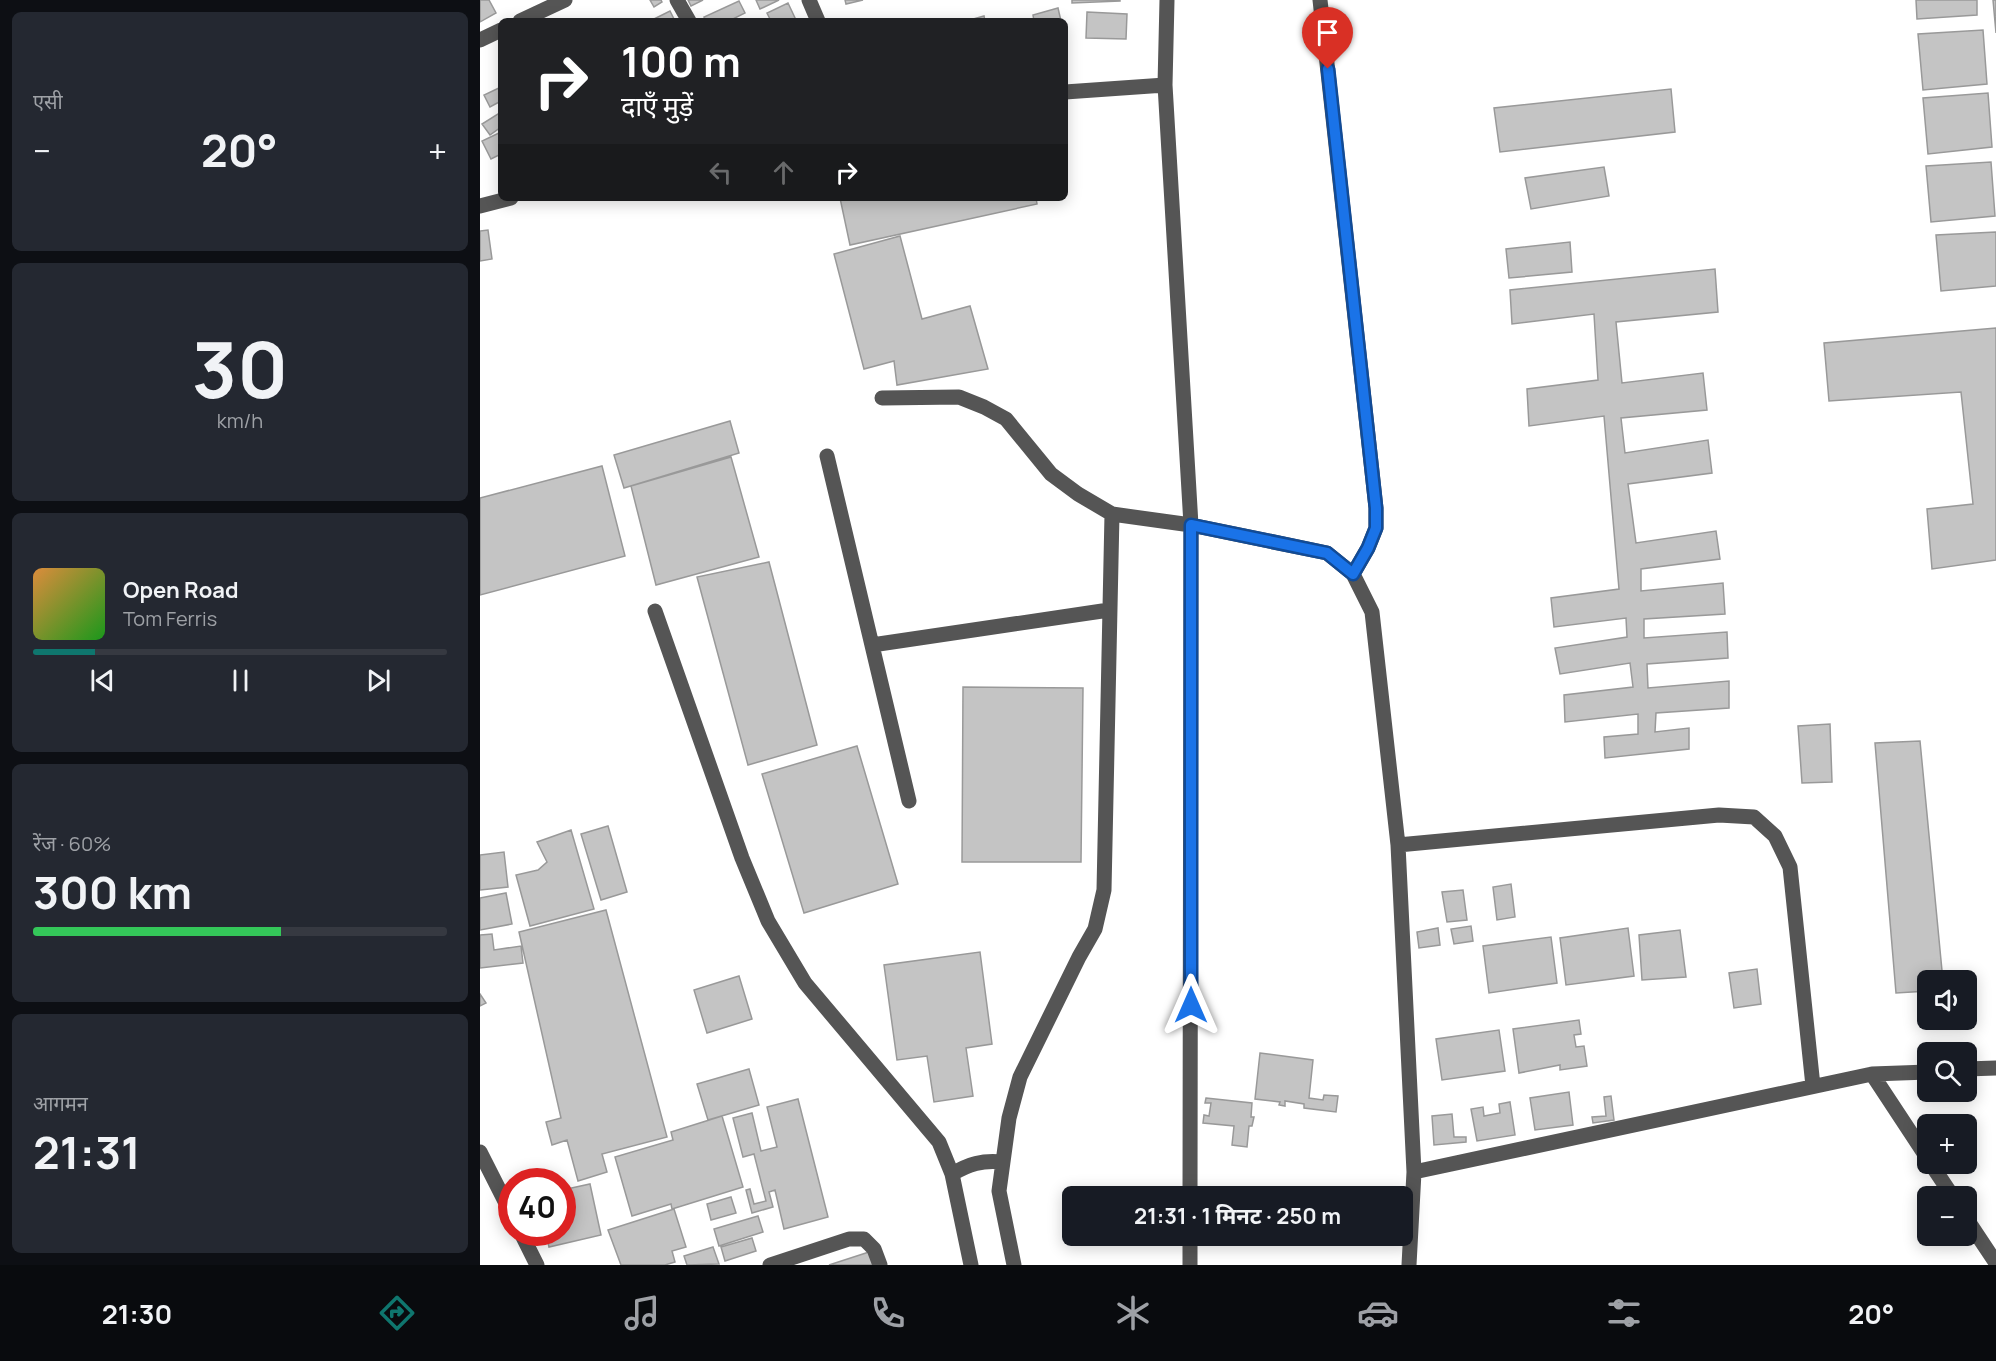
<!DOCTYPE html>
<html lang="hi">
<meta charset="utf-8">
<style>
:root{--surface:#171b24;--page:#242831;--text:#f1f3f6;--muted:#9ea1a6;--line:#363941;--accent:#0f766e}
body{margin:0;font-family:Manrope,"Noto Sans Devanagari",sans-serif;background:var(--page);color:var(--text);height:100vh;display:flex;flex-direction:column;font-size:22px;white-space:nowrap}
*{box-sizing:border-box;margin:0}
p{font-size:20px;color:var(--muted)}
.icon{flex:none;width:33px;height:33px;fill:none;stroke:currentColor;stroke-width:2;stroke-linecap:round;stroke-linejoin:round}
.map{position:relative;flex:1;overflow:hidden}
.details{display:flex;flex-direction:column;gap:12px;padding:12px;background:#0d0f14;width:480px}
.details>*{flex:none}
.guide{position:absolute;left:18px;top:18px;width:570px;height:183px;border-radius:9px;box-shadow:0 3px 15px #0003;background:#202124;color:#fff;overflow:hidden}
.fabs{position:absolute;left:1437px;top:970px;display:grid;gap:12px}
.fabs a{display:grid;place-items:center;width:60px;height:60px;border-radius:9px;background:var(--surface);box-shadow:0 3px 15px #0003;font-size:30px}
.speed{position:absolute;left:18px;top:1168px;display:flex;gap:12px;font-size:30px;font-weight:700;text-align:center}
.speed>*{display:grid;place-content:center;width:78px;height:78px;border-radius:50%;background:var(--surface);box-shadow:0 3px 15px #0003;line-height:1}
.speed .limit{border:9px solid #d22;background:#fff;color:#111}
.pin{position:absolute;display:grid;place-items:center;width:51px;height:51px;color:#fff;margin:-62px -26px;border-radius:50% 50% 50% 0;rotate:-45deg;box-shadow:0 0 6px #0007}
.pin .icon{rotate:45deg}
.me{position:absolute;width:66px;margin:-33px;rotate:0deg;stroke-linejoin:round;filter:drop-shadow(0 0 4px #0008)}
.turn{display:flex;align-items:center;gap:21px;height:126px;padding:0 24px;font-size:27px}
.turn .icon{width:78px;height:78px;stroke-width:2.5}
.turn b{display:block;font-size:42px;line-height:51px}
.lanes{display:flex;align-items:center;height:57px;padding:0 24px;background:#0003;justify-content:center;gap:30px;direction:ltr}
.lanes .off{opacity:.35}
.big{font-size:45px;font-weight:700;line-height:1.1}
.details .widget{flex:1;display:flex;flex-direction:column;justify-content:center;gap:9px;min-width:0;padding:0 21px;border-radius:9px;background:var(--page)}
.details .dial{align-items:center;gap:0}
.dial b{font-size:78px;line-height:1}
.song{display:flex;align-items:center;gap:18px}
.cover{width:72px;height:72px;border-radius:9px;background:linear-gradient(135deg,hsl(30 70% 55%),hsl(120 70% 35%))}
.played{height:6px;border-radius:3px;background:linear-gradient(90deg,var(--accent) 15%,var(--line) 15%)}
.keys{display:flex;justify-content:space-around;direction:ltr}
.heat{display:flex;justify-content:space-between;align-items:center;font-size:33px;direction:ltr}
.charge{height:9px;border-radius:4px;background:linear-gradient(90deg,#34c759 60%,var(--line) 0)}
.trip{position:absolute;left:582px;top:1186px;width:351px;height:60px;border-radius:9px;background:var(--surface);box-shadow:0 3px 15px #0003;font-weight:700;line-height:60px;text-align:center}
.menu{display:flex;height:96px;justify-content:space-around;align-items:center;background:#090b0e;color:var(--muted)}
.menu .icon{width:42px;height:42px}
.menu .on{color:var(--accent)}
.menu b{font-size:27px;color:var(--text)}
main{display:flex;flex:1;min-height:0}
.map>svg:first-child{display:block}
.building{fill:#c4c4c4;stroke:#999;stroke-width:1.5}
.lines{fill:none;stroke-linecap:round;stroke-linejoin:round}
.minor{stroke:#555;stroke-width:15}
.route-casing{stroke:#114b97;stroke-width:15}
.route{stroke:#1a73e8;stroke-width:10}
</style>
<main>
<section class="details">
<div class="widget"><p>एसी</p>
<div class="heat"><a>−</a><b class="big">20°</b><a>+</a></div>
</div>
<div class="widget dial"><b>30</b><p>km/h</p></div>
<div class="widget">
<div class="song"><i class="cover"></i><div><b>Open Road</b><p>Tom Ferris</p></div></div>
<div class="played"></div>
<div class="keys"><svg class="icon" aria-label="previous" viewBox="0 0 24 24"><path d="M18 5L8 12l10 7zM5 5v14"/></svg><svg class="icon" aria-label="pause" viewBox="0 0 24 24"><path d="M8 5v14M16 5v14"/></svg><svg class="icon" aria-label="next" viewBox="0 0 24 24"><path d="M6 5l10 7-10 7zM19 5v14"/></svg></div>
</div>
<div class="widget"><p>रेंज · 60%</p><b class="big">300 km</b><div class="charge"></div></div>
<div class="widget"><p>आगमन</p><b class="big">21:31</b></div>
</section>
<div class="map">
<svg width="1516" height="1265" viewBox="0 0 1516 1265">
<rect width="100%" height="100%" fill="#fff"/>
<path class="building" d="M0,0h9l7,13 -16,9z
M170,0h11l1,2 -8,5z
M208,0h15l-12,6z
M276,0h23l-19,9z
M365,0h18l-17,4z
M592,0h48v1l-48,2z
M1436,0h61v15l-60,4z
M1513,0h3v33z
M259,1l6,12 -16,8h-23l-2,-4z
M308,3l8,17 -25,1 -4,-8z
M578,8l3,13h-27l-1,-6z
M190,11l5,10h-25z
M607,12l40,2 -1,25 -40,-1z
M504,16l1,5h-12v-2z
M1503,30l4,54 -64,6 -5,-56z
M21,87v14l-11,6 -6,-12z
M1191,89l4,43 -175,20 -6,-44z
M1508,93l4,54 -64,7 -5,-56z
M21,112v15l-11,8 -8,-11z
M21,132v22l-10,5 -9,-18z
M1511,162l4,54 -64,6 -5,-56z
M1124,167l5,29 -78,13 -6,-31z
M360,198h196l1,6 -187,41z
M8,230l4,29 -12,2v-30z
M1516,232v54l-55,5 -5,-56z
M420,236l22,83 48,-13 18,63 -91,16 -3,-24 -30,8 -30,-115z
M1090,242l2,30 -63,6 -3,-29z
M1235,269l3,43 -102,10 6,61 81,-10 4,37 -86,8 4,35 83,-13 4,33 -84,11 8,59 80,-12 4,28 -79,10v22l82,-8 2,31 -81,5v19l83,-6 1,26 -81,6 1,24 81,-7v27l-73,5 -1,19 34,-4v21l-84,9 -1,-21 34,-3v-20l-73,8 -1,-27 69,-8 -3,-24 -70,11 -5,-26 72,-11 -1,-19 -72,9 -3,-29 68,-9 -15,-173 -75,10 -2,-37 71,-9 -4,-66 -82,10 -2,-34z
M1516,328v232l-64,9 -5,-60 46,-5 -12,-112 -132,9 -5,-58z
M250,421l9,32 -115,35 -10,-33z
M251,457l28,100 -103,28 -25,-99z
M122,466l23,90 -145,39v-97z
M289,562l48,183 -69,20 -51,-188z
M483,687l120,1 -2,174h-119z
M1350,724l2,58 -30,1 -4,-57z
M1440,741l23,240h-15v10l-32,2 -21,-250z
M377,746l41,138 -94,29 -42,-139z
M128,826l19,66 -26,8 -20,-66z
M91,830l23,79 -64,17 -14,-51 22,-5 9,-8 -10,-20z
M24,852l4,35 -28,3v-35z
M1031,884l4,33 -18,3 -4,-33z
M983,890l4,30 -20,2 -5,-30z
M26,893l6,31 -32,6v-32z
M126,910l61,227 -65,17 5,18 -29,9 -11,-41 -15,5 -6,-23 15,-4 -42,-186z
M991,926l2,15 -19,3 -3,-15z
M958,928l2,17 -21,3 -2,-16z
M1148,928l6,48 -68,9 -6,-47z
M1200,930l6,47 -44,3 -3,-45z
M12,934l2,16 27,-4 2,17 -43,5v-33z
M1071,937l6,46 -68,10 -6,-47z
M500,952l12,92 -26,4 7,48 -39,6 -7,-46 -30,4 -13,-95z
M1277,969l4,35 -27,4 -5,-35z
M259,976l13,43 -45,14 -13,-43z
M0,994l6,9 -6,3z
M1099,1020l2,14 -7,1 2,12 8,-1 3,20 -27,4v-5l-41,8 -6,-44z
M1019,1030l6,41 -63,9 -6,-41z
M780,1053l53,7 -4,38 14,2 1,-5 14,1 -2,16 -32,-4v-4l-19,-3v5l-6,-1 1,-3 -25,-3z
M269,1069l10,36 -51,15 -11,-36z
M1089,1092l4,33 -38,5 -5,-32z
M1131,1096l3,24 -21,3 -1,-6 14,-1 -2,-19z
M726,1098l46,5 -1,14h3l-2,9h-3l-2,21 -15,-2 2,-19 -31,-3 1,-8 5,1 2,-13h-6z
M318,1099l30,118 -44,12 -9,-39 -6,2 4,15 -21,6 -6,-23 4,-1 4,15 12,-3 -12,-47 -11,3 -10,-39 19,-5 9,38 16,-4 -10,-40z
M1030,1102l5,33 -38,6 -6,-32 12,-2 1,9 16,-3 -1,-9z
M972,1114l2,23h12v5l-32,3 -2,-29z
M242,1116l21,71 -71,22 -1,-5 -39,12 -17,-59 58,-17 -2,-8z
M110,1184l11,51 -52,12 -3,-14h16v-43z
M251,1197l5,16 -25,7 -4,-16z
M194,1209l12,38 -14,4 3,11 -10,3h-44l-13,-35z
M278,1216l5,16 -44,14 -5,-17z
M272,1238l4,13 -31,10 -4,-14z
M233,1247l6,17 -32,1 -3,-9z
M389,1252l4,13h-44z"/>
<g class="lines">
<path class="minor" d="M197,0l12,21
M329,0l9,21
M687,0l-2,85 26,440 -1,672
M840,0l56,508v20l-8,20 -15,26
M40,21l45,-21
M0,40l21,-10
M585,92l100,-7
M0,206l31,-8
M402,398l77,-1 25,10 22,12 45,55 27,20 34,20 79,11 136,28 26,21 19,38 26,233 16,327 -5,93
M347,456l82,345
M175,611l87,247 26,63 37,62 134,159 13,32 19,91
M392,645l237,-35
M918,845l321,-30 35,2 21,19 15,31 23,219
M1486,1069l30,-1
M1392,1074l56,85
M0,1152l32,63
M1451,1164l22,33
M934,1172l458,-98 56,-2
M472,1174c17,-10 30,-14 50,-12
M1486,1218l30,45
M41,1233l16,32
M290,1265l79,-26h15l10,10 6,16
M534,1265l-15,-74 10,-73 11,-41 59,-120 16,-28 9,-39 8,-376
M710,1265v-29"/>
</g>
<g class="lines">
<g class="route-casing">
<path id="route" d="M711,1005v-480l136,28 26,21 15,-26 8,-20v-20l-48,-439"/>
</g>
<use href="#route" class="route"/>
</g>
</svg>
<div class="fabs">
<a><svg class="icon" aria-label="sound" viewBox="0 0 24 24"><path d="M4 9h4l5-4v14l-5-4H4zM17 9q2 3 0 6"/></svg></a>
<a><svg class="icon" aria-label="search" viewBox="0 0 24 24"><circle cx="10" cy="10" r="6"/><path d="M15 15l6 6"/></svg></a>
<a>+</a>
<a>−</a>
</div>
<div class="speed"><div class="limit">40</div></div>
<div class="pin" style="left:848px;top:69px;background:#d93025"><svg class="icon" aria-label="arrive" viewBox="0 0 24 24"><path d="M6 21V4h12l-3 4 3 4H6"/></svg></div>
<svg class="me" style="left:711px;top:1005px" viewBox="-20 -20 40 40"><path d="M0-17L14 15 0 8-14 15z" fill="#1a73e8" stroke="#fff" stroke-width="4"/></svg>
<div class="trip">21:31 · 1 मिनट · 250 m</div>
<div class="guide">
<div class="turn"><svg class="icon" aria-label="right" viewBox="0 0 24 24"><path d="M7 20v-9h11M14 6l5 5-5 5"/></svg><div><b>100 m</b>दाएँ मुड़ें</div></div>
<div class="lanes"><svg class="icon off" aria-label="left" viewBox="0 0 24 24"><path d="M17 20v-9H6M10 6l-5 5 5 5"/></svg><svg class="icon off" aria-label="ahead" viewBox="0 0 24 24"><path d="M12 20V5M6 11l6-6 6 6"/></svg><svg class="icon" aria-label="right" viewBox="0 0 24 24"><path d="M7 20v-9h11M14 6l5 5-5 5"/></svg></div>
</div>
</div>
</main>
<nav class="menu">
<b>21:30</b>
<svg class="icon on" aria-label="directions" viewBox="0 0 24 24"><path d="M12 3l9 9-9 9-9-9zM9 14v-3h6M13 9l2 2-2 2"/></svg>
<svg class="icon" aria-label="music" viewBox="0 0 24 24"><path d="M9 18V5l10-2v13"/><circle cx="6" cy="18" r="3"/><circle cx="16" cy="16" r="3"/></svg>
<svg class="icon" aria-label="phone" viewBox="0 0 24 24"><path d="M5 4h4l2 5-3 2q2 4 5 5l2-3 5 2v4C11 20 4 13 5 4z"/></svg>
<svg class="icon" aria-label="climate" viewBox="0 0 24 24"><path d="M12 3v18M4 7l16 10M4 17L20 7"/></svg>
<svg class="icon" aria-label="car" viewBox="0 0 24 24"><path d="M5 17H2v-5l4-1 3-4h7l3 4 3 1v5h-3M9 17h6M6 11h13"/><circle cx="7" cy="17" r="2"/><circle cx="17" cy="17" r="2"/></svg>
<svg class="icon" aria-label="filters" viewBox="0 0 24 24"><path d="M4 7h16M4 17h16"/><circle cx="9" cy="7" r="2"/><circle cx="15" cy="17" r="2"/></svg>
<b>20°</b>
</nav>
